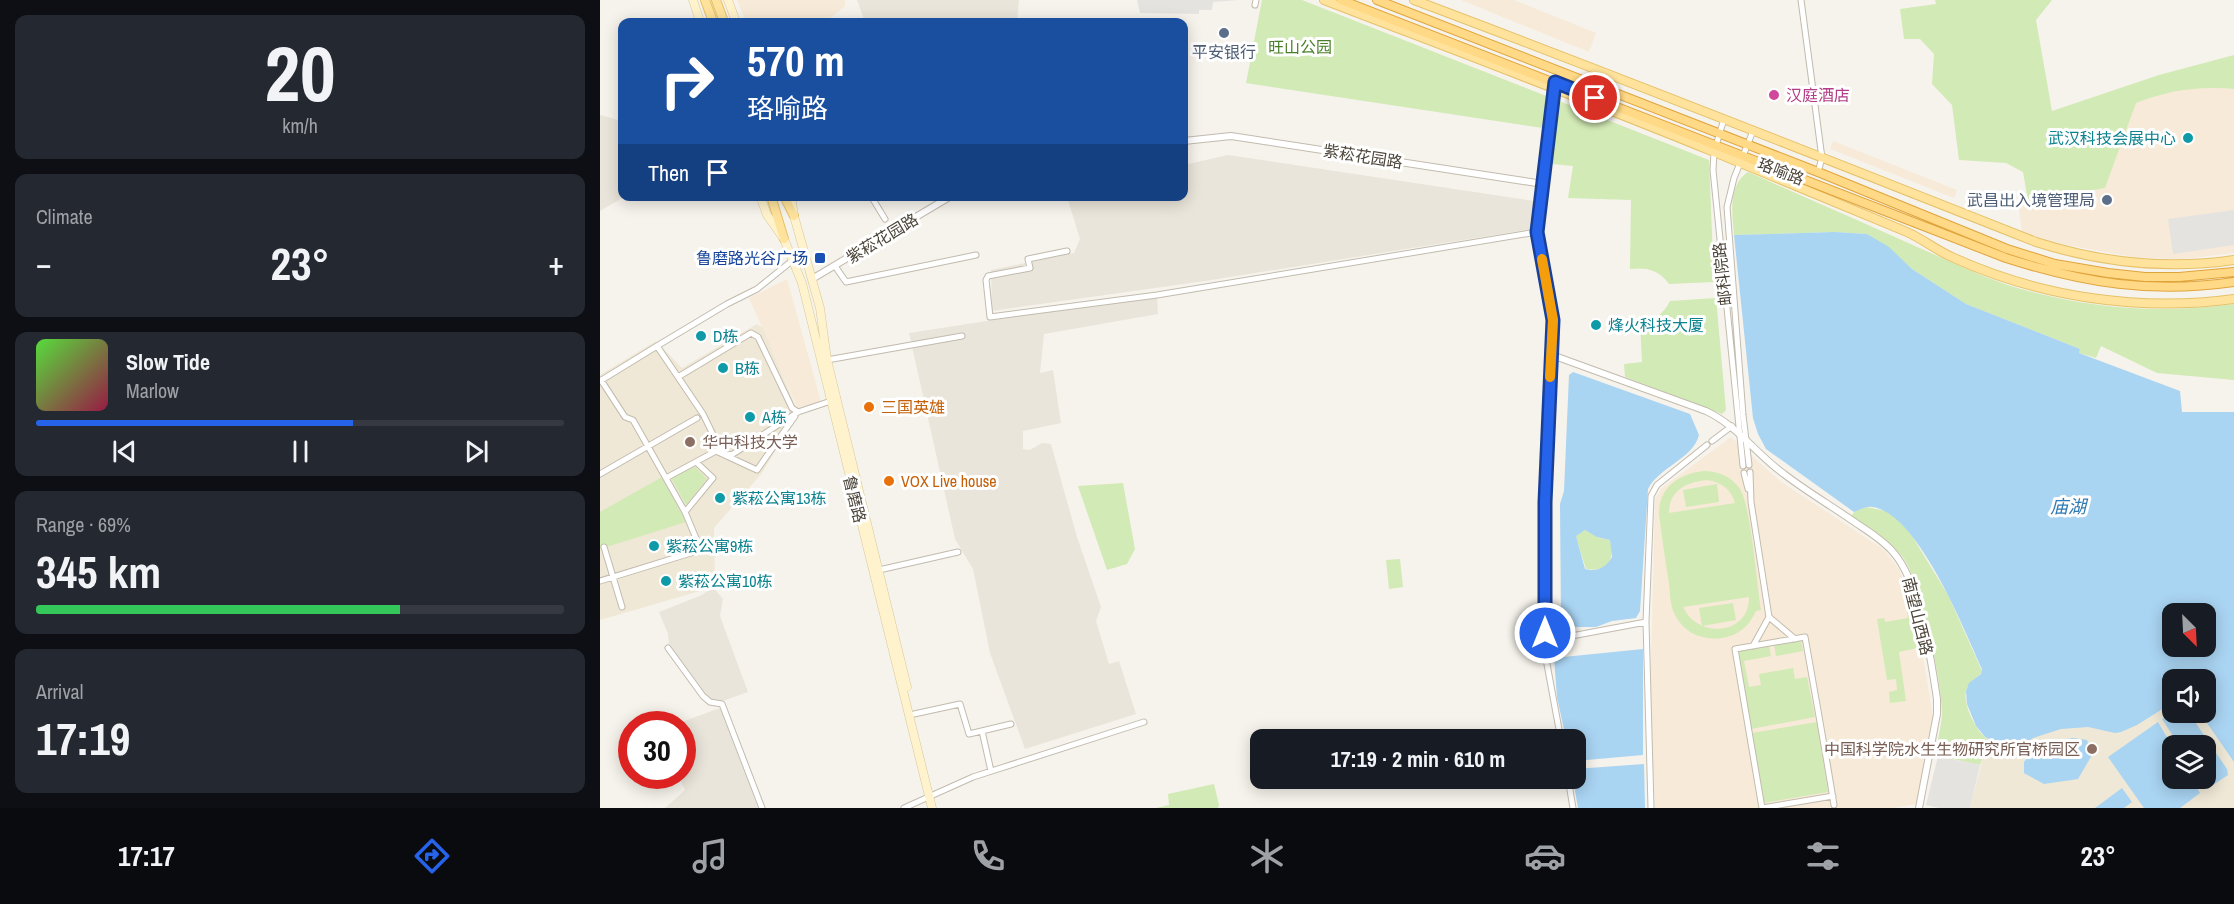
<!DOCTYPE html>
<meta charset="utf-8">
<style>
:root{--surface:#171b24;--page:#242831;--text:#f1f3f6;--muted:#9ea1a6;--line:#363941;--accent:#2563eb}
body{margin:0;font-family:"Archivo Narrow","Noto Sans SC",sans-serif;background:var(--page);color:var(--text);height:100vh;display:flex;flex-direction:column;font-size:22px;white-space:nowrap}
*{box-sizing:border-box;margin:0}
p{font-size:20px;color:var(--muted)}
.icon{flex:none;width:33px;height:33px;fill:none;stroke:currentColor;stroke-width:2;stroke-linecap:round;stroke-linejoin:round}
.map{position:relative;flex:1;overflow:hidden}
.sheet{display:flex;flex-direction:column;gap:15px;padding:15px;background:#0d0f14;width:600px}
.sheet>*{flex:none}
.banner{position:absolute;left:18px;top:18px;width:570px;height:183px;border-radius:12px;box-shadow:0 3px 15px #0003;background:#1a4fa0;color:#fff;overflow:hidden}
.needle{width:39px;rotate:156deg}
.tools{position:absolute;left:1562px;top:603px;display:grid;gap:12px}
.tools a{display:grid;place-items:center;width:54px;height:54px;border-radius:12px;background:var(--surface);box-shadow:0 3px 15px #0003;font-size:30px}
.speed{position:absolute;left:18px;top:711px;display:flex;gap:12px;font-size:30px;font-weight:700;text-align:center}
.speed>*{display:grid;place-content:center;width:78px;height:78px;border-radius:50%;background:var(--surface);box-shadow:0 3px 15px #0003;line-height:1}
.speed .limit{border:9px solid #d22;background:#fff;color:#111}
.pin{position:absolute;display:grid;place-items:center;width:51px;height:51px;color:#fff;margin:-26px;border:3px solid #fff;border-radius:50%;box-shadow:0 2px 6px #0007}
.me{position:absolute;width:66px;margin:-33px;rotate:0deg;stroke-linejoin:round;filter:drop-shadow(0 0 4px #0008)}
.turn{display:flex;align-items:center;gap:21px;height:126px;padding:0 30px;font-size:27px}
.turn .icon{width:78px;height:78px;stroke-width:2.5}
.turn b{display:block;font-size:42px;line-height:51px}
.then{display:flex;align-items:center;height:57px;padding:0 30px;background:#0003;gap:12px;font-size:22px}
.big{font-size:45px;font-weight:700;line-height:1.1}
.sheet .widget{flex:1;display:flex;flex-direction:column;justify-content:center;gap:9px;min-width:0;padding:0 21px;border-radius:12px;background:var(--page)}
.sheet .dial{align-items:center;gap:0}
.dial b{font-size:78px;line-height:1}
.song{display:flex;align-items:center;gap:18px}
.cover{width:72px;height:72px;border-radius:9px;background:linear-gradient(135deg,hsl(110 70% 55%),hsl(340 70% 35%))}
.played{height:6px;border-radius:3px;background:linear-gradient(90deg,var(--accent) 60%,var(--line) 60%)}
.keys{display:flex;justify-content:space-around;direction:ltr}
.heat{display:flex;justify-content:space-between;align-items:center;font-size:33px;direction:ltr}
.charge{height:9px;border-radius:4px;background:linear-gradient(90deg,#34c759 69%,var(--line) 0)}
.trip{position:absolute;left:650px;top:729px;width:336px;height:60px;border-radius:12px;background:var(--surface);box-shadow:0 3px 15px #0003;font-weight:700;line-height:60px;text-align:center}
.menu{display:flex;height:96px;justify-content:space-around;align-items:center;background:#090b0e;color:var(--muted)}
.menu .icon{width:42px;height:42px}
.menu .on{color:var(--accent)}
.menu b{font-size:27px;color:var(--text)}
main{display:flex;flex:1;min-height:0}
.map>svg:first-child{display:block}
.residential{fill:#eae5da}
.commercial{fill:#f7ead8}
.education{fill:#efe8d6;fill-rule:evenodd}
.green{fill:#d2eab5;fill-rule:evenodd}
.parking{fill:#e5e3e0}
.water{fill:#a9d4f2;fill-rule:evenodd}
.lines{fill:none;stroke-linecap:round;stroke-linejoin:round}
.minor-casing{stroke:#c2bbae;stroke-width:7}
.tertiary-casing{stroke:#c2bbae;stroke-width:8}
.secondary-casing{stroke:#d6c79b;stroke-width:9}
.primary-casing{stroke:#e6c16a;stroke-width:10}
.trunk-casing{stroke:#e0a43c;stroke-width:10}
.minor{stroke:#fff;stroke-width:5}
.tertiary{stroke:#fff;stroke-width:6}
.secondary{stroke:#fff3cd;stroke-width:8}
.primary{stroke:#ffe39c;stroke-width:8}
.trunk{stroke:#ffd985;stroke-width:8}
.route-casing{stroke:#184099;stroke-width:15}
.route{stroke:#2563eb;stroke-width:10}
.slow{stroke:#f59e0b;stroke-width:10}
.service-dot{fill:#5c6f8a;stroke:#fff;stroke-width:2}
.hotel-dot{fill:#d1479c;stroke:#fff;stroke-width:2}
.culture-dot{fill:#0f9aa8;stroke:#fff;stroke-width:2}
.transit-dot{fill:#1a4fb4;stroke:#fff;stroke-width:2}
.food-dot{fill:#e8710a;stroke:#fff;stroke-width:2}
.education-dot{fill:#8d6e63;stroke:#fff;stroke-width:2}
.labels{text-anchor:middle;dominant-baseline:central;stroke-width:6;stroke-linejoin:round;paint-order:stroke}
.park-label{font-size:16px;fill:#4a7f2a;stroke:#fff}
.service-label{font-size:16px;fill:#4e5e75;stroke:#fff}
.hotel-label{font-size:16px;fill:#b23c85;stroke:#fff;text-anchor:start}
.culture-label{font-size:16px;fill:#0d838f;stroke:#fff;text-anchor:start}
.street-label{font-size:16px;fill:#4b4439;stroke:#fff}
.transit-label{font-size:16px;fill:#164399;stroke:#fff;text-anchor:end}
.food-label{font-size:16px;fill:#c56008;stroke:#fff;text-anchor:start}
.education-label{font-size:16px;fill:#785e54;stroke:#fff;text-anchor:start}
.water-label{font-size:18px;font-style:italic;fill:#2e7ab2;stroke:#fff}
</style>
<main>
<section class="sheet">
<div class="widget dial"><b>20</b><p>km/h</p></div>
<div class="widget"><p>Climate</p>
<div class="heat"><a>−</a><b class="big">23°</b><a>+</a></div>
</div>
<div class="widget">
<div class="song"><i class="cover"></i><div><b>Slow Tide</b><p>Marlow</p></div></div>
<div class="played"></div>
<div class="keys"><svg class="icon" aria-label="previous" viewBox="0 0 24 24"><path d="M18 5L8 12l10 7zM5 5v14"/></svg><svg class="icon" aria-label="pause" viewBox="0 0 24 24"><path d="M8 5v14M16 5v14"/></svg><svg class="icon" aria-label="next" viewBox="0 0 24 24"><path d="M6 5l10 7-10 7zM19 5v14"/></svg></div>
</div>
<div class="widget"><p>Range · 69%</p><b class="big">345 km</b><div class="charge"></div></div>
<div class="widget"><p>Arrival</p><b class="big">17:19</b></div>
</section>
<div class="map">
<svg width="1634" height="808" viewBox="0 0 1634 808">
<rect width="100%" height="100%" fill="#f6f3ec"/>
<path class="residential" d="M257,0h162l-2,22h-152z
M0,115l22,6 2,76 -24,14z
M628,155l306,46 -2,28 -327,52 -213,30 -1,-41 83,-17 6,-14 -13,-42 117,-1v-31z
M557,295l1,19 -114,20 -4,39 13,-3 8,53 -38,8v18l7,1 12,-7 9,1 26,93 24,70 -5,14 13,43 10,-3 17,53 -111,35 -35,-96 -17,-84 -18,-30 -46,-206z
M113,587l10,12 -3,17 28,76 -31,11 -11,-5 -37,-53 -1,-11 -9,-22 43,-17z
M120,708l38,100h-93l20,-18 -7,-14h4v-52h-6z"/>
<path class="commercial" d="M137,0h108v6l-20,16h-79z
M861,0h53l82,33 -7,19z
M1604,87l30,2v164l-50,6 -45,-1 -89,-16 -28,-10 -4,-29 87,-15 30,-85 39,-13z
M1233,141l124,49 -3,8 -124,-49z
M187,279l34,123 -23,7 -49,-111z
M1131,437l49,44 103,68 16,20 18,52 16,96 -16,87 -24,4h-238l-5,-104 5,-205 7,-11z"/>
<path class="education" d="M157,324l6,4 35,84 -36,61 -48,55 1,52 -8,9 -107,31v-245l56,-34 26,27z
M1572,690v22h33l29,27v69h-264l13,-51 29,-26zM1572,746h33v32h-33z"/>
<path class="green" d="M662,0h40l407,160 5,122 -45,2c-10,-14 -22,-17 -39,-15l1,-69 -63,-2 5,-32 -21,-2 4,-34 -310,-47z
M1335,0h117l-16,20 16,91 107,-36 75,-20v34c-38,-3 -63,1 -98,14l-31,85 -77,13 -5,-29 -17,-9 -47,-3 -7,-55 -20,-21 2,-30 -14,-15h-16l-4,-30 36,-5z
M1148,172c56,25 112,49 167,74 35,15 70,33 106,43 74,20 138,25 213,15v76l-77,-7 -56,-27 -5,12 -17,-5 1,-4 -114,-45 -54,-35 -23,-21 -22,-14 -32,-2 -101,3c-2,-21 -6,-50 14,-63z
M1116,298l10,112 -4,4 -97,-37 -1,-13 18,-2 -2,-39c14,-3 23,-8 30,-22z
M94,466l13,13 -21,26 -15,-27z
M1103,471c15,0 28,5 37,18 11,17 17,97 21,121l-5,1c-6,14 -18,25 -34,27 -19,3 -38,-5 -47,-23 -5,-9 -5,-22 -6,-32 -4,-23 -7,-46 -10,-69 0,-27 20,-40 44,-43zM1107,480c14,2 24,9 28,23l-66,10c0,-23 18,-31 38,-33zM1149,597c1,38 -51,43 -66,10z
M62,477l24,45 -86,27v-37z
M523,483l12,66 -8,15 -20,6 -29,-84z
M1117,484l2,18 -33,5 -3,-17z
M1266,507l20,4 15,11 11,14 36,59 34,76c-3,7 -12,9 -15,17 -6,13 8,42 19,50 8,6 17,10 25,14l-28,5 -3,8 -45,-10c2,-13 6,-27 7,-40 1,-30 -22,-137 -40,-159 -13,-16 -33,-27 -51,-39l3,-5z
M985,530l15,8 10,2c5,21 -2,32 -24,29l-10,-32v-2z
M800,559l3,28 -14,2 -3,-29z
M1310,598l12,49 -23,5 7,49 -16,2 -1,-11 8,-2 -1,-11 -9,1 -10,-61 7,-1 1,4 23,-4 -3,-19z
M1133,603l3,17 -34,6 -3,-18z
M1201,640l2,11 -27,5 -2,-11z
M1169,645l2,11 -27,5 5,26 12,-2 -2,-11 34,-6 2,11 12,-2 8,40 -64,12 -14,-78z
M1217,722l11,70 -64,11 -12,-70z
M614,784l5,21 -1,3h-62l13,-3 -1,-11z"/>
<path class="parking" d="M537,0h102l-26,2 -1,8h-13v4l-59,-1z
M1634,210v35l-61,9 -5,-35z
M1338,756l42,9 -10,43h-31l-13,-3z"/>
<path class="water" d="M1235,232l32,2 22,13 23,22 54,35 114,45 -1,4 101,38 2,21h52v350l-34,-49 5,-1v-32h-33v23l-35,22 -16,7 -6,1 -27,-6 -27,2 -28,9 -19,14 -29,-15 -9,-11 -9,-22 -1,-13 3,-8 12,-9 1,-5c-17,-38 -65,-158 -110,-162 -6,-1 -12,3 -18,5l-88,-63 -8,-15 -5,-16 -19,-183zM1572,614h33v32h-33z
M973,372l117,42 9,21c-6,24 -40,32 -51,54l-8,122 -4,7 -24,3 -16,6h-31l-4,-8 -1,-115 4,-13 5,-116zM985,530l12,7 13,3 2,17c-6,11 -16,15 -27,12l-9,-33z
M1043,649v106l-68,6v-21l-9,-1 -9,-42 -3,-39z
M1573,712l16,1 38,56 1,6 -21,14 -7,-10 5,-1v-32l-26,-1 -17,-26z
M1558,722l14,24v32l19,1 9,14 -20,15h-36l-36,-51z
M1473,738l14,2 5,15 -14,24 -34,5 -20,-11v-11c13,-16 30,-21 49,-24z
M1044,764l1,44h-67l-5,-29 2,-1v-9z
M1522,788l10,14 -8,6h-29z"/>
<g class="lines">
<g class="minor-casing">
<path id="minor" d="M1201,0l21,158 -4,14
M655,5l1,-5
M1124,119l-10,33 -1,18 30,296
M271,196l14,23
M467,251l-39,8 2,9 -42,8 -2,4 4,37 167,-22 380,-63
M235,266l11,16 130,-27
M57,346l70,-42 30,-15 36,-29
M952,355l-7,147 -1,146 17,92
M227,360l135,-24
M78,377l73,-44 7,4 34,71 6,4
M0,381l57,-35 46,68 18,37 5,4 7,-1 65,-42 33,-11
M1112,441l20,-15
M1149,465l-6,-50 -16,-208 7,-29 19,-47
M1150,472l1,30 18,115 -16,29
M1144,473l4,16
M0,474l97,-56
M66,478l50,-27 41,19 38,-54
M85,512l28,-34 -17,-16
M4,547l18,60
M279,570l79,-18
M0,581l94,-29 4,-9 -13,-31 -52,-92 -8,-3 -24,-37
M1169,617l26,22
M945,641l101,-19
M68,648l35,48 7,6 12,2 40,104
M314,714l46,-10 9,30 42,-10
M382,731l9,40
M968,778l5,30
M1233,796l-71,12 -27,-159 70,-12c10,56 20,112 29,168
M304,808l69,-31 171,-55
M1051,808l-5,-186 5,-126 6,-11 50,-40"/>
</g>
<g class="tertiary-casing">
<path id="tertiary" d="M955,87l-18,145 16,84 -1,39 154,56c32,15 50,43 78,63 22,17 46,31 69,47 13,9 29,18 40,31 27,30 38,107 44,147v15l-18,94
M584,141l47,-5 312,48
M212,279l139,-83"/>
</g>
<g class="secondary-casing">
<path id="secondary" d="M93,0l7,22
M128,0l8,22
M160,196l7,19 17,24 18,44 130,525
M191,196l3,20 26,92 7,52 80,327"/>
</g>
<g class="primary-casing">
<path id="primary" d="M105,0l8,22
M116,0l8,22
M724,0c130,50 261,99 390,152 64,26 128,53 193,80 16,7 30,19 47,26 86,39 186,54 280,41
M814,0c208,78 415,160 622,242 66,21 130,28 198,18
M171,196l13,43
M184,196l10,20"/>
</g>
<g class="trunk-casing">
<path id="trunk" d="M741,0l665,258c78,25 146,36 228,24
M777,0l441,172 189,77 48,15 53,9 37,4h34l55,-5"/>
</g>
<use href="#minor" class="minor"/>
<use href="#tertiary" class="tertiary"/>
<use href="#secondary" class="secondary"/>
<use href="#primary" class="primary"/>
<use href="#trunk" class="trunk"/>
</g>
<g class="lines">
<g class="route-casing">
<path id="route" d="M945,633v-131l8,-182 -16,-88 18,-150 40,16"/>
</g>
<use href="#route" class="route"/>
<path class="slow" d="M942,259l11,61 -3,57"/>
</g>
<g class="service-dot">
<circle cx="624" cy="33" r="6"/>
<circle cx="1507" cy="200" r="6"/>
</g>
<circle class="hotel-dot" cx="1174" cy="95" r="6"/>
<g class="culture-dot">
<circle cx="1588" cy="138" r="6"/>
<circle cx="996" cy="325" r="6"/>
<circle cx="101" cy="336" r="6"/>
<circle cx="123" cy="368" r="6"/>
<circle cx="150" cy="417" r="6"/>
<circle cx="120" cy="498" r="6"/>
<circle cx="54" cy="546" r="6"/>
<circle cx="66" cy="581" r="6"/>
</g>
<rect class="transit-dot" x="214" y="252" width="12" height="12" rx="3"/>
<g class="food-dot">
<circle cx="269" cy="407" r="6"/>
<circle cx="289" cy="481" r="6"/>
</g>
<g class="education-dot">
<circle cx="90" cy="442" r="6"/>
<circle cx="1492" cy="749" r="6"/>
</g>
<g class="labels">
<g class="park-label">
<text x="700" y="47">旺山公园</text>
</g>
<g class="service-label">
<text x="624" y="52">平安银行</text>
<text x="1495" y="200" text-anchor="end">武昌出入境管理局</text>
</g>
<g class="hotel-label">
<text x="1186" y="95">汉庭酒店</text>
</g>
<g class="culture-label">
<text x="1576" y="138" text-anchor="end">武汉科技会展中心</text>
<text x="1008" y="325">烽火科技大厦</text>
<text x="113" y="336">D栋</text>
<text x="135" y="368">B栋</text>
<text x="162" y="417">A栋</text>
<text x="132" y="498">紫菘公寓13栋</text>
<text x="66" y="546">紫菘公寓9栋</text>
<text x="78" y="581">紫菘公寓10栋</text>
</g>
<g class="street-label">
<text transform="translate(763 156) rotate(9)">紫菘花园路</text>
<text transform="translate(1181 171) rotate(21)">珞喻路</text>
<text transform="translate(282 238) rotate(-31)">紫菘花园路</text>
<text transform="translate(1122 274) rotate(-96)">邮科院路</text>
<text transform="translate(255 499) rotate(76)">鲁磨路</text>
<text transform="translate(1318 616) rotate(76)">南望山西路</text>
</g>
<g class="transit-label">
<text x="208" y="258">鲁磨路光谷广场</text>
</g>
<g class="food-label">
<text x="281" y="407">三国英雄</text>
<text x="301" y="481">VOX Live house</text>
</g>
<g class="education-label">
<text x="102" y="442">华中科技大学</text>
<text x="1480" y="749" text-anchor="end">中国科学院水生生物研究所官桥园区</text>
</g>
<g class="water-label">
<text x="1468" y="506">庙湖</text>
</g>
</g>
</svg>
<div class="tools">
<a><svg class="needle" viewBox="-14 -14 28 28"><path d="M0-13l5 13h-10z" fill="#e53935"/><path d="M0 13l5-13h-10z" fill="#9ea1a6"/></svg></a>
<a><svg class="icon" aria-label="sound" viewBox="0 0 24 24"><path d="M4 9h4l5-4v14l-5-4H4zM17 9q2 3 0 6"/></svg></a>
<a><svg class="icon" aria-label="layers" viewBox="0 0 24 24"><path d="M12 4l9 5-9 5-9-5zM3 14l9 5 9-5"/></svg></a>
</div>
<div class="speed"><div class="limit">30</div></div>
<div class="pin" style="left:995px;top:98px;background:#d93025"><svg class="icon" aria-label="arrive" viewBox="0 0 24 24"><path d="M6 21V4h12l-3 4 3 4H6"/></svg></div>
<svg class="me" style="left:945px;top:633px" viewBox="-20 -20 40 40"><circle r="17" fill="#2563eb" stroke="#fff" stroke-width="3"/><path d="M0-11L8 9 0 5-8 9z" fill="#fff"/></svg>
<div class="trip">17:19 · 2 min · 610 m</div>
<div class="banner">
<div class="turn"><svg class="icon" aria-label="right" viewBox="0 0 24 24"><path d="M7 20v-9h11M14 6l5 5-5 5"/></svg><div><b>570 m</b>珞喻路</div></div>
<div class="then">Then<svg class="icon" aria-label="arrive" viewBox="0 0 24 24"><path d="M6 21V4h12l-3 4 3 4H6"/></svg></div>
</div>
</div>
</main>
<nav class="menu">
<b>17:17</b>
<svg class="icon on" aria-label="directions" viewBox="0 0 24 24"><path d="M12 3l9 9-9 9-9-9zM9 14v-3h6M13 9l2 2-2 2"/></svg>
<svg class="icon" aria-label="music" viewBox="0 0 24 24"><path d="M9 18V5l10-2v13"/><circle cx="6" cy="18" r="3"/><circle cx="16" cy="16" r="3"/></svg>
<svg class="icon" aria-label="phone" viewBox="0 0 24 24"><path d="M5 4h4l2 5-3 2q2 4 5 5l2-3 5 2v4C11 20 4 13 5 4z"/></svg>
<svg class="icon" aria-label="climate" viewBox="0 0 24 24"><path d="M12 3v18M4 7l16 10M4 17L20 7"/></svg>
<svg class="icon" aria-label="car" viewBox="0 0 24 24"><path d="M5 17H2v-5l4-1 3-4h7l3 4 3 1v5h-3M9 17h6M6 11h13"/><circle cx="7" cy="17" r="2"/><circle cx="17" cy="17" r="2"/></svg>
<svg class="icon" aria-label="filters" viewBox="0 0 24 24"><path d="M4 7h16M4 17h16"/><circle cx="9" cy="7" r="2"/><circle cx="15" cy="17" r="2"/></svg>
<b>23°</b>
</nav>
